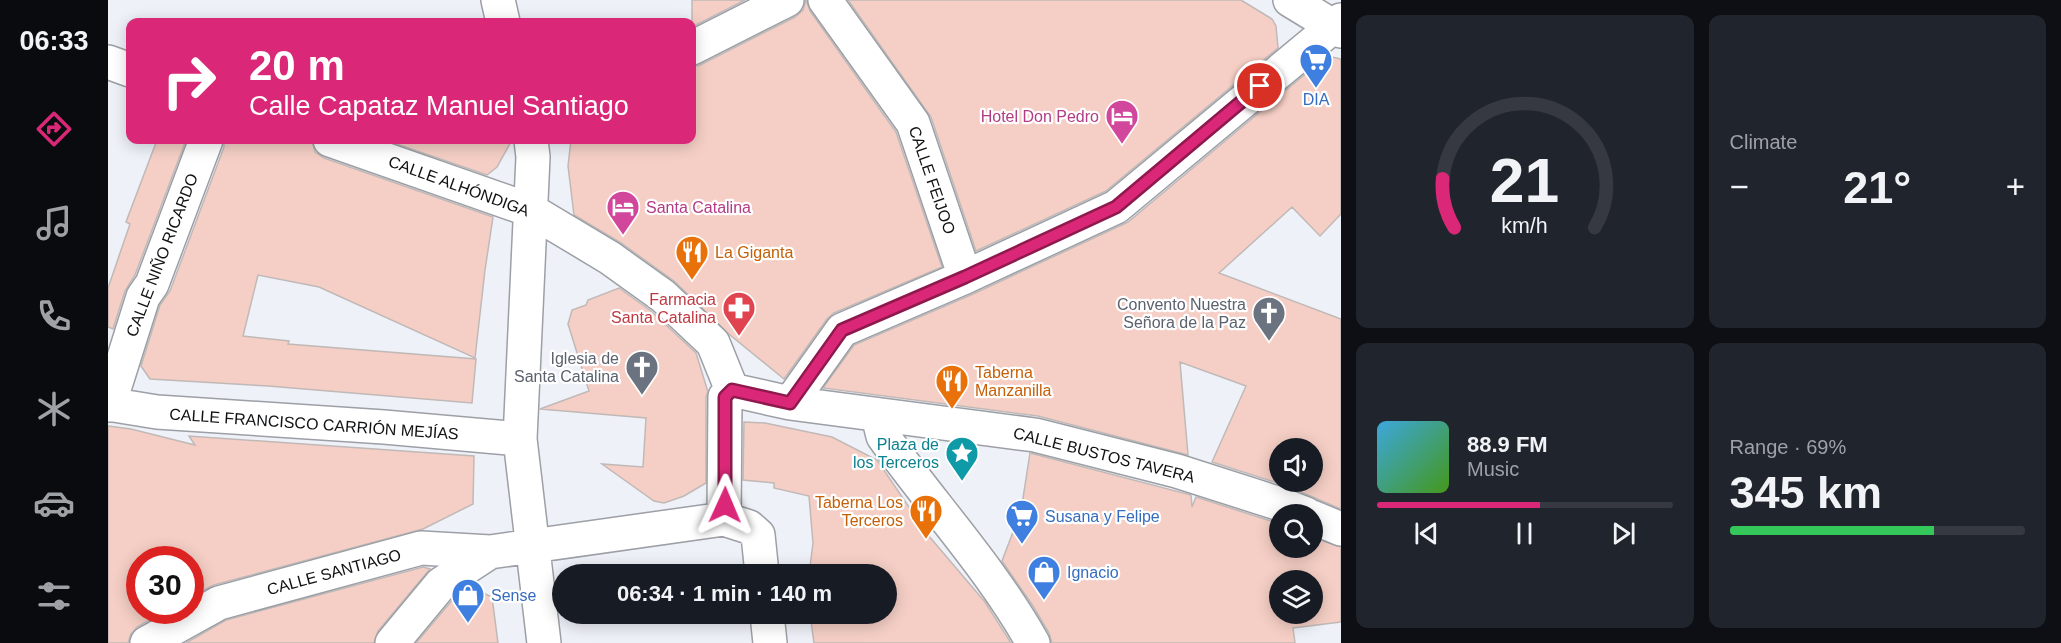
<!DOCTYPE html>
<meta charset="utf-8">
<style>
:root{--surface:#171b24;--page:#20242c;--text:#f1f3f6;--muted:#9ea1a6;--line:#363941;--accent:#db2777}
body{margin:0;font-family:Arial,sans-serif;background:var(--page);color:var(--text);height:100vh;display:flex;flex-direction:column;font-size:22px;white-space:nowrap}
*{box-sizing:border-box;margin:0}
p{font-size:20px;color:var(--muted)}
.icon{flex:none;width:33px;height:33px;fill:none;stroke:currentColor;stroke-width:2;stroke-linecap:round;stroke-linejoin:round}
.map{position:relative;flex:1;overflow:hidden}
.details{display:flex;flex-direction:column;gap:15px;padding:15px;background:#0d0f14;width:720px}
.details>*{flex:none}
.banner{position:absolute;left:18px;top:18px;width:570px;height:126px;border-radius:12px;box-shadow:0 3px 15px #0003;background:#db2777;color:#fff;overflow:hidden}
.controls{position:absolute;left:1161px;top:438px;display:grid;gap:12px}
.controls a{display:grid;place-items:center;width:54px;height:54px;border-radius:50%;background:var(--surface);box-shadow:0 3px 15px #0003;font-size:30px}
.speed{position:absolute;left:18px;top:546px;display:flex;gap:12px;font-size:30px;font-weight:700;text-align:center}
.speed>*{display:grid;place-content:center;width:78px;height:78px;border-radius:50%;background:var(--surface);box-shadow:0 3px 15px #0003;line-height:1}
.speed .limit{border:9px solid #d22;background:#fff;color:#111}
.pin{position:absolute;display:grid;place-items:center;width:51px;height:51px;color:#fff;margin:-26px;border:3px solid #fff;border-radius:50%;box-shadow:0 2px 6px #0007}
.me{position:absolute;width:66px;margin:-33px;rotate:1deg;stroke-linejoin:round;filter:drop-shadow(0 0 4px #0008)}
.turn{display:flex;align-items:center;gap:21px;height:126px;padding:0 24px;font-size:27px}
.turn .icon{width:78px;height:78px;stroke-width:2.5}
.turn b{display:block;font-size:42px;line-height:51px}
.big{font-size:45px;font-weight:700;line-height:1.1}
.details .tile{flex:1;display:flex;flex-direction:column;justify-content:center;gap:9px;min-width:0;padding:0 21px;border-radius:12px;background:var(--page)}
.details .dial{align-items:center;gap:0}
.dial svg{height:156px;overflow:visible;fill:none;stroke:var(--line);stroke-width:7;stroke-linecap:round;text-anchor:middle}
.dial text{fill:var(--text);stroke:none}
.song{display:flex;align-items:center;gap:18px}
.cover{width:72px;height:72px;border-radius:9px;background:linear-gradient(135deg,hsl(200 70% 55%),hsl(100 70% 35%))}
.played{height:6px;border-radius:3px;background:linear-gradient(90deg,var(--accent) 55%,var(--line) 55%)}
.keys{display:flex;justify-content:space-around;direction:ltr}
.heat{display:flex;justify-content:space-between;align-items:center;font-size:33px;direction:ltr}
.charge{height:9px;border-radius:4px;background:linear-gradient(90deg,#34c759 69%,var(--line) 0)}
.details .tiles{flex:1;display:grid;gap:15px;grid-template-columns:repeat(2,1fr)}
.trip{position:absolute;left:444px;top:564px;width:345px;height:60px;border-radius:30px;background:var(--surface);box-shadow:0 3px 15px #0003;font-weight:700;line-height:60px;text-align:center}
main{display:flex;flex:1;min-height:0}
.tab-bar{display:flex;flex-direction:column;width:108px;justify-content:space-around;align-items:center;background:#090b0e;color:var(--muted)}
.tab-bar .icon{width:42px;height:42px}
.tab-bar .active{color:var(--accent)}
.tab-bar b{font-size:27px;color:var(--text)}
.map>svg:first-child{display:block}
.building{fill:#f5cfc5;stroke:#c1b9b7;stroke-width:1.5;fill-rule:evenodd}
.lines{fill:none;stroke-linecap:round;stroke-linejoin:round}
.street-casing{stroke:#9c9fa5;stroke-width:36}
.street{stroke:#fff;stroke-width:33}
.route-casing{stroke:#8e194d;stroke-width:15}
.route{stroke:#db2777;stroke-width:10}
.labels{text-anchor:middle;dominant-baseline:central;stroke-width:4.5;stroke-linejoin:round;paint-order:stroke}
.shop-label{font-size:16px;fill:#366cbe;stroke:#fff;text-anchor:start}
.hotel-label{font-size:16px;fill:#b23c85;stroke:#fff;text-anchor:end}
.street-label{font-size:16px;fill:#101113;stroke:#fff}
.food-label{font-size:16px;fill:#c56008;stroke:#fff;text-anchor:start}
.health-label{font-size:16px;fill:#be3a42;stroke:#fff;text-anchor:end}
.worship-label{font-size:16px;fill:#5b616d;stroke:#fff;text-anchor:end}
.culture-label{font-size:16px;fill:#0d838f;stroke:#fff;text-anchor:end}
</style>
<main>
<nav class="tab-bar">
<b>06:33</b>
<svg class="icon active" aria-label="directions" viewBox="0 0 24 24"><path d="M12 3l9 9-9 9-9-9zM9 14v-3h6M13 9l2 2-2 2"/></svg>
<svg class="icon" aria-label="music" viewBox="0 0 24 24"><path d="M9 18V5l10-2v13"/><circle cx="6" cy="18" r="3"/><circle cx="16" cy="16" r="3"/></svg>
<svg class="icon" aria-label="phone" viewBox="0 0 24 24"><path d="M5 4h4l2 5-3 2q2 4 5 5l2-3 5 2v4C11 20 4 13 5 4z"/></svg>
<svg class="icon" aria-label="climate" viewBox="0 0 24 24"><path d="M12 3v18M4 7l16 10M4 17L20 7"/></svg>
<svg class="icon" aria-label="car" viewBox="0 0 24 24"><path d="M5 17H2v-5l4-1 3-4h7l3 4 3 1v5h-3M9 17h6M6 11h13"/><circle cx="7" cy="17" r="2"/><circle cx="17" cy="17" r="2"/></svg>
<svg class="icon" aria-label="filters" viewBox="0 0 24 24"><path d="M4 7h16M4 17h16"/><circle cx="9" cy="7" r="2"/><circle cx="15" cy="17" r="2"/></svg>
</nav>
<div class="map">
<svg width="1233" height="643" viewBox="0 0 1233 643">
<rect width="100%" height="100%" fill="#eef1f8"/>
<path class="building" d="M584,0h53l-53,27z
M698,0l4,11 86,121 46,135 -108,46 -7,6 -43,60 -54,-44 -56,-54 -53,-38 -47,-28 -6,-49 3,-26h121v-73l8,-2 95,-48 8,-7z
M740,0h393l31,19 4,7 2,22 -172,143 -130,60 -45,-134z
M1219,56l14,3v155l-21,22 -28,-29 -73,66 122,46v190l-54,-23 -75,-24 34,-76 -66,-24 8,93 -150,-39 -215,-28 31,-43 119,-51 155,-72zM1172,448h32v34h-32z
M49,140h29l-51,135 -10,16 -12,38 -5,-2v-39l22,-64 -4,-2z
M116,140h88l3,12 9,6 169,59 -8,53 -10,88 -156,-71 -61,-12 -15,61 46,5 -1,3 188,15 -4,44 -204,-17 -118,-7 -9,-13 19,-61 10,-14 54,-144z
M277,140h127l-15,27 -10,8z
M511,288l32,23 45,42 12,39 -2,5v86l-22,13 -20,7 -10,-2 -52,-37 41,3 3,-49 -106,-9 49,-18 -21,-67 4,-14 14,-5 2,-5z
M636,422l21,1 67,14 45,23 51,75 57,67 26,41h-197l-4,-29h76v-40h-77l4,-31 -4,-47 -35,-8v-5l-31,-3z
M0,426l23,3 64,16 -6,-9 285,20 -1,48 -50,25 -209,56 -24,12v-37h-50v50h27l-30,17 -6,7 -3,9h-20z
M922,453l161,42 1,12 4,-10 78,25 6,2v24h32v-11l29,10v75l-48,6 2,15h-243l-3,-10 -16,-27 -31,-45 19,-50zM1172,580h32v34h-32z
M315,567l7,2 -52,62 -4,12h-188l40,-23z
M364,588l20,9 6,46h-82l38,-45z"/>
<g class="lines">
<g class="street-casing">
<path id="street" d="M390,0l5,22
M717,0l88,123 52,154
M1182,0l51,31
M584,48l95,-48
M0,62l22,8
M222,140l200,70 80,48 53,38 50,47 19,47
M423,140l2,17 -13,282 24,204
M624,390l58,13 245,32 142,36 103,33 26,10
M682,403l52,-73 123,-53 151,-70 225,-187
M0,404l49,8 227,15 136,12
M1,405l34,-108 9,-13 54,-144
M770,416l5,20c49,69 108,132 150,207
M1204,517l29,12
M616,519l1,-122 7,-7
M659,614l3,29
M39,643l72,-40 202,-55 69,4 234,-33 25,8 9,8 4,39
M284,643l49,-59 49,-32"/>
</g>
<use href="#street" class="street"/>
</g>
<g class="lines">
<g class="route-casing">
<path id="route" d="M617,505v-108l7,-7 58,13 52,-73 123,-53 151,-70 144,-121"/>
</g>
<use href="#route" class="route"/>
</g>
<defs>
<g id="supermarket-pin" transform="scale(1.725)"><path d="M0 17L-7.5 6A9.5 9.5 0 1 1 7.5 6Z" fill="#3f7fe0" stroke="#fff"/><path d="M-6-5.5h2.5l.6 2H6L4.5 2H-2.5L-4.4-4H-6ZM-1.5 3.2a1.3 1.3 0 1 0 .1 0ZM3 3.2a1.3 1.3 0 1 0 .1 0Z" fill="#fff"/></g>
<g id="hotel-pin" transform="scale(1.725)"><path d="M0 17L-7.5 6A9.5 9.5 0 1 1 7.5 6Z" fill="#d1479c" stroke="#fff"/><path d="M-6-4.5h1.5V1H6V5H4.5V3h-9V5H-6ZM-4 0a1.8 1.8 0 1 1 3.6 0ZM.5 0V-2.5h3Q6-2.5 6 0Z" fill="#fff"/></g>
<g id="restaurant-pin" transform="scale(1.725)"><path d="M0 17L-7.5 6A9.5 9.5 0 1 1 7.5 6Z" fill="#e8710a" stroke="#fff"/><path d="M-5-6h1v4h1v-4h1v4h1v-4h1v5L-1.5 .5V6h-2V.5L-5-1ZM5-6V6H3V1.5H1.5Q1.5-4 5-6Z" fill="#fff"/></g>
<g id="pharmacy-pin" transform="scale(1.725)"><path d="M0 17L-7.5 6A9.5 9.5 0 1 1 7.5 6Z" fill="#e0444e" stroke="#fff"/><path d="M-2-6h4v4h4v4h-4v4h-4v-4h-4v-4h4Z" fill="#fff"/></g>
<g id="church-pin" transform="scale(1.725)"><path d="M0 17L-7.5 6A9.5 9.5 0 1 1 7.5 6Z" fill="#6b7280" stroke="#fff"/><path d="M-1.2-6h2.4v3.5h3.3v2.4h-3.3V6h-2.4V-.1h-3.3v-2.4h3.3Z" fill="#fff"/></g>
<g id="sight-pin" transform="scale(1.725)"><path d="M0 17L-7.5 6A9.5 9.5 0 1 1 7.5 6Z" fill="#0f9aa8" stroke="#fff"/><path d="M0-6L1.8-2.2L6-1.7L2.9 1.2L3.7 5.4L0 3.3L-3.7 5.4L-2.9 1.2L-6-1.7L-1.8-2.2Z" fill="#fff"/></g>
<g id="shop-pin" transform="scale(1.725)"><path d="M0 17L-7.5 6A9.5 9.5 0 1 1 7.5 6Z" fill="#3f7fe0" stroke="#fff"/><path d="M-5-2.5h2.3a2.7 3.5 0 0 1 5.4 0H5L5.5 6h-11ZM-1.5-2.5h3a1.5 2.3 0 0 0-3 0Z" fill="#fff"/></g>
</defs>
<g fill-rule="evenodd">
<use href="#supermarket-pin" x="1208" y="60"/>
<use href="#hotel-pin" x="1014" y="116"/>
<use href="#hotel-pin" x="515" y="207"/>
<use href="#restaurant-pin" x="584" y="252"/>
<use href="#pharmacy-pin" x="631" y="308"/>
<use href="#church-pin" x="1161" y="313"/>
<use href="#church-pin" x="534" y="367"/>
<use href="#restaurant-pin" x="844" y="381"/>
<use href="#sight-pin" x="854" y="453"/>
<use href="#restaurant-pin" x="818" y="511"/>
<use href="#supermarket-pin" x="914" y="516"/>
<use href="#shop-pin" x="936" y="572"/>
<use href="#shop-pin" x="360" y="595"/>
</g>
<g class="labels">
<g class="shop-label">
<text x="1208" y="99" text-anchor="middle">DIA</text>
<text x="937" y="516">Susana y Felipe</text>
<text x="959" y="572">Ignacio</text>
<text x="383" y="595">Sense</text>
</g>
<g class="hotel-label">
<text x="991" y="116">Hotel Don Pedro</text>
<text x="538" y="207" text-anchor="start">Santa Catalina</text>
</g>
<g class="street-label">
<text transform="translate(824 180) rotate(71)">CALLE FEIJOO</text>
<text transform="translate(351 186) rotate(20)">CALLE ALHÓNDIGA</text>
<text transform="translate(54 255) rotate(-69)">CALLE NIÑO RICARDO</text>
<text transform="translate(206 424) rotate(4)">CALLE FRANCISCO CARRIÓN MEJÍAS</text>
<text transform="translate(996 455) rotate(14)">CALLE BUSTOS TAVERA</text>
<text transform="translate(226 572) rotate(-15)">CALLE SANTIAGO</text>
</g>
<g class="food-label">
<text x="607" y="252">La Giganta</text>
<text x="867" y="372">Taberna<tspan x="867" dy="18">Manzanilla</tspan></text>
<text x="795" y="502" text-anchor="end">Taberna Los<tspan x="795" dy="18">Terceros</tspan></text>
</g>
<g class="health-label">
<text x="608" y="299">Farmacia<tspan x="608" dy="18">Santa Catalina</tspan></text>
</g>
<g class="worship-label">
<text x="1138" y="304">Convento Nuestra<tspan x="1138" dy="18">Señora de la Paz</tspan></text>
<text x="511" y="358">Iglesia de<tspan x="511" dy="18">Santa Catalina</tspan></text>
</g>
<g class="culture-label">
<text x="831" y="444">Plaza de<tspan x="831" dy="18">los Terceros</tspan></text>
</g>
</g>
</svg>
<div class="controls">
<a><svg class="icon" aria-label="sound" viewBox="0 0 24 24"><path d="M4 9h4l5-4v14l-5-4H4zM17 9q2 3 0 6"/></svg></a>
<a><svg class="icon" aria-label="search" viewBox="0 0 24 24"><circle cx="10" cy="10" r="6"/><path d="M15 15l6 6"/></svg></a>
<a><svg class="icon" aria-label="layers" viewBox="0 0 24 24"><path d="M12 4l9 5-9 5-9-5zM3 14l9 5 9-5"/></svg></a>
</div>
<div class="speed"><div class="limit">30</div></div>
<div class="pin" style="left:1152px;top:86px;background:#d93025"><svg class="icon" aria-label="arrive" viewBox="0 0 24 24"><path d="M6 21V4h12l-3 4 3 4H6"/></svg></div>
<svg class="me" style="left:617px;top:505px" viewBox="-20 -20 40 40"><path d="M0-17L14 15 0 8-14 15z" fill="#db2777" stroke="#fff" stroke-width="4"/></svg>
<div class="trip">06:34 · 1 min · 140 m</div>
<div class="banner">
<div class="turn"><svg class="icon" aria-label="right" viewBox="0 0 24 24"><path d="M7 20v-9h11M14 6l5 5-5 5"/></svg><div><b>20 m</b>Calle Capataz Manuel Santiago</div></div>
</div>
</div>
<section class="details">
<div class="tiles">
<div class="tile dial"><svg viewBox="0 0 100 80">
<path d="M14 69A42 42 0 1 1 86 69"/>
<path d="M14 69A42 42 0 0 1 8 44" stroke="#db2777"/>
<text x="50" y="56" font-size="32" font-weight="700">21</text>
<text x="50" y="72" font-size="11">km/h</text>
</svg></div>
<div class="tile"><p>Climate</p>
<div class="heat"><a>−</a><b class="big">21°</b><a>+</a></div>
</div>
<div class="tile">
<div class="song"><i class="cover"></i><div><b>88.9 FM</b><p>Music</p></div></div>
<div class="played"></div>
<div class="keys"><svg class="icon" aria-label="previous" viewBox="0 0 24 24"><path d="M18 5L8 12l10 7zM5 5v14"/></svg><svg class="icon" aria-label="pause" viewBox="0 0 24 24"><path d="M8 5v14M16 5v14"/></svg><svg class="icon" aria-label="next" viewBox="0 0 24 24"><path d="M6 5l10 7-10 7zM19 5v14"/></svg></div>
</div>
<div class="tile"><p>Range · 69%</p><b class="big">345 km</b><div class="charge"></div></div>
</div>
</section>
</main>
